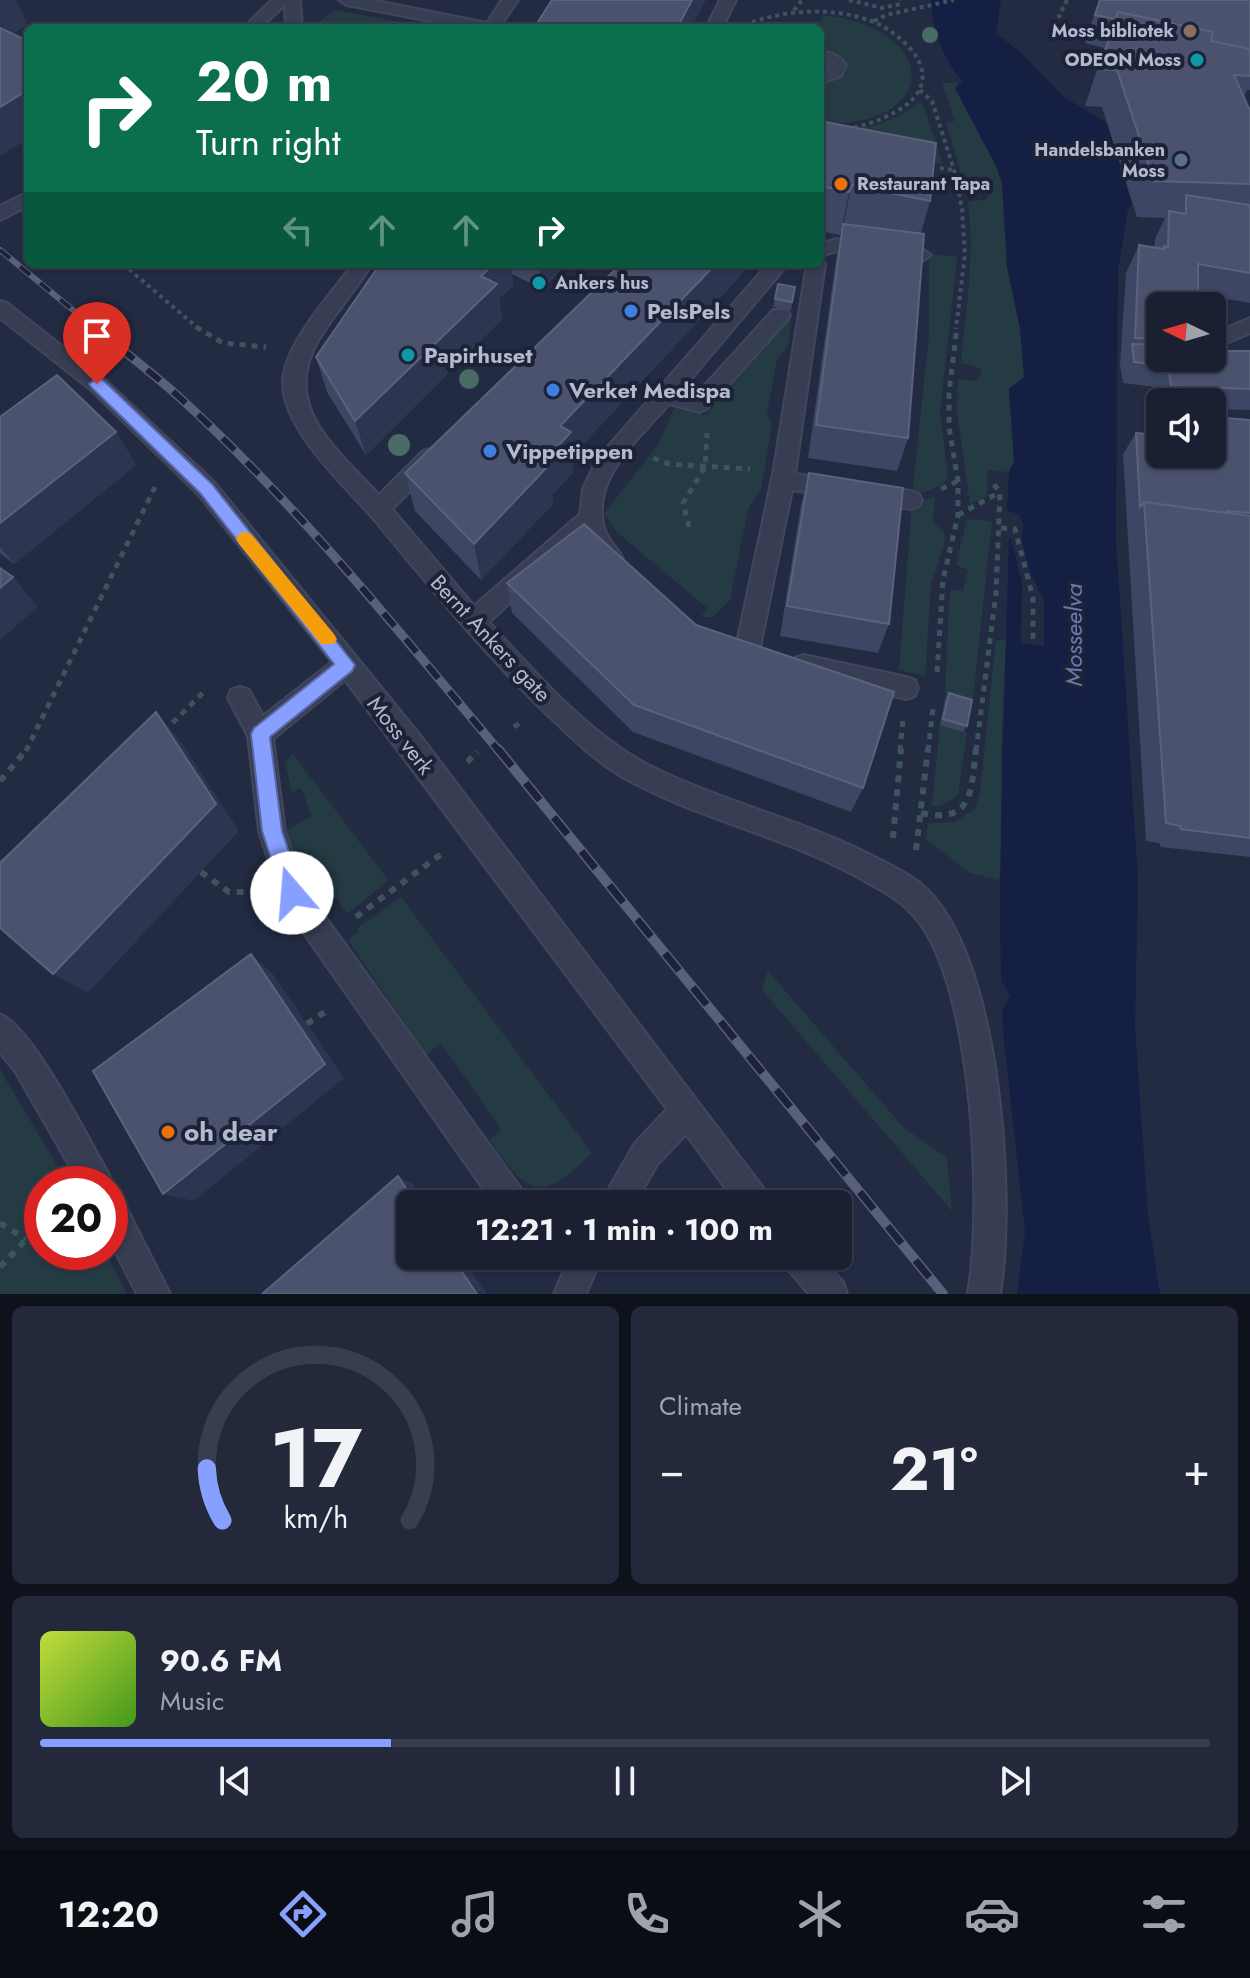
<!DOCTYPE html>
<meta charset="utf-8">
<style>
:root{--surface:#1a2032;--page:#23283a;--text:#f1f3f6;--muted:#9fa3ac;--line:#383e4d;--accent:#879fff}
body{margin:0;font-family:Jost,sans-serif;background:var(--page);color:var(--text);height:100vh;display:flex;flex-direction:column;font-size:30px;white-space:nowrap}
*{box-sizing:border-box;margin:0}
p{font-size:26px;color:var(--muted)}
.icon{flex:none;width:44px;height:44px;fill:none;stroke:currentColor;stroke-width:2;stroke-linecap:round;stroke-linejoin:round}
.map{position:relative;height:1294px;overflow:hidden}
.details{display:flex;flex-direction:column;gap:12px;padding:12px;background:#0e121c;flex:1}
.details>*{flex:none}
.guide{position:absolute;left:24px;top:24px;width:800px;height:244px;border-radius:12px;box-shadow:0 2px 6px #0004,0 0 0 2px var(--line);background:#0b6e4f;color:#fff;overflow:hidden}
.needle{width:52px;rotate:275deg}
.fabs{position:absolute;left:1146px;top:292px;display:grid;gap:16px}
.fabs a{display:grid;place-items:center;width:80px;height:80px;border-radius:12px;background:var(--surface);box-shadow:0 2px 6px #0004,0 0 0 2px var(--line);font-size:40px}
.speed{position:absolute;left:24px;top:1166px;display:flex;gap:16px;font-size:40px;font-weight:700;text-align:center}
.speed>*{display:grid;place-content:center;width:104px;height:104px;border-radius:50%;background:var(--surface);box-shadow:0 2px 6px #0004,0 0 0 2px var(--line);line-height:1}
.speed .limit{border:12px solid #d22;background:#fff;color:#111}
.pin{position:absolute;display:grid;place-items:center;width:68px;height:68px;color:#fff;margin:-82px -34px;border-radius:50% 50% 50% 0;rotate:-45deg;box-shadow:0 0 8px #0007}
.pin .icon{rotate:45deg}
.me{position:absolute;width:88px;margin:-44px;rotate:342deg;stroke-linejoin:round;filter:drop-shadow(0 0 6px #0008)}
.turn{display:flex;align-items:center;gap:28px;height:168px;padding:0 40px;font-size:36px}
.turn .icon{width:104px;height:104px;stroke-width:2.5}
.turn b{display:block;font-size:56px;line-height:68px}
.lanes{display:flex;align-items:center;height:76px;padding:0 40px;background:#0003;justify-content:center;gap:40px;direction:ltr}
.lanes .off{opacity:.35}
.big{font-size:60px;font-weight:700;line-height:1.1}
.details .card{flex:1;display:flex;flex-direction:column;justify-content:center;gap:12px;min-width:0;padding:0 28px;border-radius:12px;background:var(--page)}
.details .dial{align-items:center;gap:0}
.dial svg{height:208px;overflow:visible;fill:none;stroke:var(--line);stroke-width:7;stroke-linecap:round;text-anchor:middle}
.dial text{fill:var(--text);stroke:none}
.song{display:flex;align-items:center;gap:24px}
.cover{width:96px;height:96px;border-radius:12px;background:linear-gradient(135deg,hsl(70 70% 55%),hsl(100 70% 35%))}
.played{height:8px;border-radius:4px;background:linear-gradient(90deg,var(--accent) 30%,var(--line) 30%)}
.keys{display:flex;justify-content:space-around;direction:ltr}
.heat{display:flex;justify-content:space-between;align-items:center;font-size:44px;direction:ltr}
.details .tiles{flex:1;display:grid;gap:12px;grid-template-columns:1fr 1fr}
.card:last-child{grid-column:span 2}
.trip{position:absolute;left:396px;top:1190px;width:456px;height:80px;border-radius:12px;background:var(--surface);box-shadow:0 2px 6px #0004,0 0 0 2px var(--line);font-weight:700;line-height:80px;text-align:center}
.tabs{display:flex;height:128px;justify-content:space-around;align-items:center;background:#0a0d14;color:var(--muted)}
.tabs .icon{width:56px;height:56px}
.tabs .active{color:var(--accent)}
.tabs b{font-size:36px;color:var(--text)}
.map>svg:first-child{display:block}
.green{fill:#253b44}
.water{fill:#141f43}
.pier{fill:#232b43}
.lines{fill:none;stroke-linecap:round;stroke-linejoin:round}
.minor-casing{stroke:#41465c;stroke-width:4}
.path-far2{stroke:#3e545c;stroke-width:4;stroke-dasharray:4 4;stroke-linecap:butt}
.path-far1{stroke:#3e545c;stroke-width:5;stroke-dasharray:6 6;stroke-linecap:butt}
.path{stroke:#3e545c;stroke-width:6;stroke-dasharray:7 7;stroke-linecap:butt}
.minor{fill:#373e53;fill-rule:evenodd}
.rail-far2-casing{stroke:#59607a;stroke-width:6}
.rail-far1-casing{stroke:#59607a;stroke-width:9}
.rail-casing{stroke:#59607a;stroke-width:10}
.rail-far2{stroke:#1c2238;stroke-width:4;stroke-dasharray:13;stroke-linecap:butt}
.rail-far1{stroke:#1c2238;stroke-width:6;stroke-dasharray:17;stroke-linecap:butt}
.rail{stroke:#1c2238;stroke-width:7;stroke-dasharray:22;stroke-linecap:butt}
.tree{fill:#4a6b65}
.wall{fill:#3d4662}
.shaded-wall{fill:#2d3651}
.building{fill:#4a526e;stroke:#5a627c;stroke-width:2}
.route{fill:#879fff;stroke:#5867a6;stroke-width:2}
.slow{fill:#f59e0b}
.education-dot{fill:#8d6e63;stroke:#1c2238;stroke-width:3}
.culture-dot{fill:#0f9aa8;stroke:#1c2238;stroke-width:3}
.service-dot{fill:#5c6f8a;stroke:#1c2238;stroke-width:3}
.food-dot{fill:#e8710a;stroke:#1c2238;stroke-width:3}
.shop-dot{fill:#3f7fe0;stroke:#1c2238;stroke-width:3}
.labels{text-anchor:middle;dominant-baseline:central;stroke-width:8;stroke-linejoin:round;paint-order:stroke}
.far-poi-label{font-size:18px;font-weight:bold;fill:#b4b9cd;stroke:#1c2238;text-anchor:end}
.poi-label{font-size:22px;font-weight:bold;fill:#b4b9cd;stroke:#1c2238;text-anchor:start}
.street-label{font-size:22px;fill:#b4b9cd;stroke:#1c2238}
.water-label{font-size:24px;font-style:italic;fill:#6a7aaf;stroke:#1c2238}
.near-poi-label{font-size:26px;font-weight:bold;fill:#b4b9cd;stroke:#1c2238;text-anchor:start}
</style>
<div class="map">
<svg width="1250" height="1294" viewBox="0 0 1250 1294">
<rect width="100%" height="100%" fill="#232b43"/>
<path class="green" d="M334,10l77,14 4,4h-103z
M823,15c123,15 114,115 -3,108v-45l17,-12 -17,-10v-28h-52l20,-5 34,-2z
M942,83h15l-1,7 40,76 6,17 5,83 13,63 4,48 -15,12 5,73 -5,10 -22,-2v26l-17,8 -13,-93 1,-32 18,2 6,-8 -3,-5 -18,-5c5,-55 14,-106 7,-162l18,-1 4,-7 -7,-13 -21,-2 -16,-56 9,-1z
M919,102l4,3 20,60 -123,-24v-9c38,-2 69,-5 99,-30z
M929,254l28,3 -17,156 8,65 -6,7 -30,12 17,-162z
M792,313l-4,33 -11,14 -10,52 5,12 -11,65 -13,20 -18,91 -17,17h-12l6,-9 -89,-75 -14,-19 56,-72 15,-36 31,9z
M935,496l-2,26 11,10 1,9 -14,43 -6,92 -26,-6 13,-166z
M967,519l25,2 -20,186 -27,-8 4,-95 2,-14 12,1 5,-21 -12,-5z
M996,640h10l-5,116 2,78 -4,46 -29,-7 -44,-34 2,-16 26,-1 21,-13 5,-17z
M940,725l27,7 -9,63 -19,12 -7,-2z
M293,754l95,126 -40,34 -40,-53 -12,8 -10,-38 26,-15 -11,-28 -9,4 -7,-30z
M401,897l191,256c-51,50 -63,45 -102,-13l11,-11 -60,-86 -15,12 -78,-115 11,-8 -2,-4z
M768,971l136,157 43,30 5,53 -190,-221z
M0,1070l68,114h-26v68h63l22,42h-127z"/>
<path class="water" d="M931,0h70l-5,33 24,19 44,45 43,26 25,81 -4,5 -10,62 -2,268 22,341 -3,147 13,189 12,78h-143l8,-62 -22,-200 -1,-20 8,-17 -9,-14c-3,-147 4,-295 8,-442l13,2 1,-17 -4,-9 -12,-5 2,-38 5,-10 -5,-73 15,-12 -4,-48 -13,-63 -5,-83 -6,-17 -41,-78 8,-7c-18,-16 -32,-56 -32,-81z"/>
<path class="pier" d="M1011,539l11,2 9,34 13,25v46l-23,-3 1,-61z"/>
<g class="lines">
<g class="minor-casing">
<path id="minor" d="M272,0h28l2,28h-16l-1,-23 -25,23h-17z
M339,0h32l116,23 15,-23h16l-19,28h-32l-120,-23z
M720,0h16l-14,28h-16z
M820,51c12,2 19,4 26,14l-5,11 -21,7v-10l8,-3 2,-4 -10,-5z
M28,192v14l-28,14v-14z
M836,239l86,10 9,6 -9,6 -85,-10 -17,5v-12z
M820,259l5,5 -30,210 116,17 8,3 3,6 -3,6 -8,3 -119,-19 -33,162 -3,7 -9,3 -9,-3 -3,-7 38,-178 34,-210h13z
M353,264h19c-16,26 -37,49 -53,75 -40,67 17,109 60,156l44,-44 8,-2 8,2 3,6 -3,6 -47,46 82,97 106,-92 3,-25 14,-30 171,-195h20l-108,128 16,3 77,-85h14l3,5 -3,5 -80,89 -7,3 -31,-8c-29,34 -83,78 -63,129 4,10 13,16 17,26l-3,7c-19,6 -29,-14 -36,-30l-95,86c44,49 102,114 161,144 71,35 148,53 219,88 17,9 37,18 52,30 80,66 95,313 79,410h-32c15,-87 5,-301 -49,-372 -15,-20 -34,-30 -54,-41 -75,-43 -161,-60 -237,-101 -28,-15 -52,-38 -75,-60 -65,-61 -119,-128 -175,-196 -29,-35 -96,-93 -95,-142 1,-38 48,-88 70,-118z
M0,301l7,2 97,76 110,103 205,252 348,459 5,11h-35l-51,-70 -29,31 -23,39h-34l35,-61 32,-34 -322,-429 -72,59 12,92 18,55 221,307 5,11h-35l-212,-302 -23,-71 -11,-95 -20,-38 3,-8 9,-3 9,3 14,26 69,-54 -134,-168 -108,-105 -90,-71z
M1250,318v15l-31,13 -7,-2v-10z
M804,655l102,22 9,3 3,8 -3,8 -9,3 -102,-24 -9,-3 -3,-7 3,-7z
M0,1014c33,14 88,124 108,159l5,11 -3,6v-6h-30l-65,-113 -15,-18z
M110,1192l11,5 49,97h-33l-27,-53z
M570,1256h32l-16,38h-32z
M781,1256h38l24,26 4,12h-38l-23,-27z"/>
</g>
<path class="path-far2" d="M849,0l33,8 18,-4v-4
M1067,0l-8,16 7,12 14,8
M794,10l8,-10
M874,21l12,-6 68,-15
M752,22c40,-13 82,-15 122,0 14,6 25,15 35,25 42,48 -23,74 -61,82
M920,90l12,11 22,69 8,39 3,45 -9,75
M940,168l13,2
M123,264l76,65"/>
<path class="path-far1" d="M196,327l27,16 43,4
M653,458l16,6 81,5
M941,489l17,-8
M958,515l42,-23
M689,527l-6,-24 22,-36 2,-34
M1001,528l14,1 18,69v44
M937,672l6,-92 15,-65v-34l-9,-54v-34l8,-66
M514,727l9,-6
M164,731l42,-41
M26,751l129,-264
M900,751l3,-31
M928,751l5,-42
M976,751l20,-158 4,-101 -9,-11"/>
<path class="path" d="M471,762l-2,-2 9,-8
M0,781l27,-32
M921,813c53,12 50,-24 55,-64
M893,838l8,-89
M916,850l12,-101
M201,872l28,20h26
M356,917l88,-65
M307,1024l22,-15
M0,1223l26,16
M0,1267l42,-44"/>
<use href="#minor" class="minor"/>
<g class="rail-far2-casing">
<path id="rail-far2" d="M0,250l96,79"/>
</g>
<g class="rail-far1-casing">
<path id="rail-far1" d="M94,327c28,23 57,45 84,69 118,107 219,233 321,355"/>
</g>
<g class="rail-casing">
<path id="rail" d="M498,749l445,545"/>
</g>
<use href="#rail-far2" class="rail-far2"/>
<use href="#rail-far1" class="rail-far1"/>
<use href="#rail" class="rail"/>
</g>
<g class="tree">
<circle cx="930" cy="35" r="8"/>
<circle cx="469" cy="379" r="10"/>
<circle cx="399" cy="445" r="11"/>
</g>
<path class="wall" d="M1099,0h151v90h-3l-3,6 6,15v192l-52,-9 -38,12v52l62,-7h28v59l-38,-1v-7h-52v5h-1l-4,-20 -32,-4 -3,-18 6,-92 13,-28 15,3 1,-9 10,-21 -28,-1 -35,-110 -17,-1 19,-58 -19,-5z
M820,121l110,80 -9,32 -13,205 -11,33 -89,-13 28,-198 6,-28 -2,3 -20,-4z
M380,264h188l-26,25 -30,-15 1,12 -14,13 3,20 -136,136 -39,-63 -11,-35z
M742,274l-170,182 1,16 -21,23 1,9 -72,76 -66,-69 -10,-38z
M778,284l17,3 -4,23 -18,-3z
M0,417l116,15 20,33 -122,99 -14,-11z
M1250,420v437l-89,-10 -2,-4 -13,-2 -23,-387 13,-21 24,21z
M809,473l80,151 -11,29 -98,-17 21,-131z
M507,583l356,205 -12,24 -218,-80 -121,-119z
M949,693l18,33 -4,6 -23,-7 5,-26z"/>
<path class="shaded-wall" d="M0,0h16l12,25 -22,13 -6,14z
M692,0h14l-15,28h-14z
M28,90v49l-28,17v-49z
M852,185l-9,43 -3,7 9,-43z
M494,264h17l2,22 -14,13 3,20 -136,136 -11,-34 126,-145z
M539,264h29l-26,25z
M716,264h35l-179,192 1,16 -21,23 1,9 -72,76 -7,-36 70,-83 16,-35z
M116,432l20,33 -122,99 -14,-17v-24z
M13,577l25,30 -38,33v-52z
M156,712l25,30 58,89 -151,162 -35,-19z
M251,954l22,20 71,104 -150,123 -31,-7z
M398,1176l15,8 13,20h-10z
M451,1256h10l26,38h-10z"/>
<path class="building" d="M552,0h140l-15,28h-143z
M1100,0h150v49l-39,-8 2,-9 -95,-20 -3,7 -20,-4z
M1118,12l95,20 -2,9 39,8v27l-16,-1 16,36v73l-96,-3 -37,-111 -18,-1z
M0,28l28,13v49l-28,17z
M820,121l116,22 -6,58 -78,-16 -3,7 -29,-6z
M1186,195l64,10v68l-52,-9v42h-38v33l-25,-1 4,-93 25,4v-3l4,1 1,-36 17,3z
M843,224l81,10 -16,204 -92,-13z
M380,264h114l-13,12 16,8 -142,137 -39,-64z
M621,264h95l-156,162 11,6 -27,29 5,4 -75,79 -69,-71z
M778,284l17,3 -3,15 -17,-3z
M1132,344l28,1v13h52v-11h9l1,4h28v38l-79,-3 -3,-20 -34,-4z
M57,375l59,57 -116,91v-106z
M1212,417l38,3v93l-23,-2 1,2 -84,-11 -4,5 -4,-74 24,2v19h52z
M809,473l94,15 -14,136 -102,-18z
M1144,502l106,14v322l-69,-9 -1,-3 -14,-3z
M584,524l112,101 198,67 -31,96 -229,-83 -127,-122z
M0,568l13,9 -13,11z
M949,693l23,7 -5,26 -24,-7z
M156,712l60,92 -163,170 -53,-46v-65z
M251,954l74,110 -162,130 -70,-123z
M398,1176l18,28h-6v52h41l26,38h-215z"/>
<path class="route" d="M97,378l6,2 109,104 143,181 -3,6 -82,66 12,94 21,62 -3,7 -8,3 -7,-3 -3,-7 -20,-62 -11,-97 3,-6 80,-64 -134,-171 -108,-105 -3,-4z"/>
<path class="slow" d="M245,532l6,2 83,100 3,5 -3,5h-13l-82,-100 -3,-5 3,-5z"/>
<circle class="education-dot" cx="1190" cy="31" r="8"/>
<g class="culture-dot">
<circle cx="1197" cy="60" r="8"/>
<circle cx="539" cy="283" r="8"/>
<circle cx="408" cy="355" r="8"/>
</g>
<circle class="service-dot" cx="1181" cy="160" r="8"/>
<g class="food-dot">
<circle cx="841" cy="184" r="8"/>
<circle cx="168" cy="1132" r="8"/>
</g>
<g class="shop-dot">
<circle cx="631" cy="311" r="8"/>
<circle cx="553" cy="390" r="8"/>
<circle cx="490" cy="451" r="8"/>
</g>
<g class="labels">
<g class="far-poi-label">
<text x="1174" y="31">Moss bibliotek</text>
<text x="1181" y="60">ODEON Moss</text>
<text x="1165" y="150">Handelsbanken<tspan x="1165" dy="21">Moss</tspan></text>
<text x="857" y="184" text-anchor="start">Restaurant Tapa</text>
<text x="555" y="283" text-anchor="start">Ankers hus</text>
</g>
<g class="poi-label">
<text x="647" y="311">PelsPels</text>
<text x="424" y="355">Papirhuset</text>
<text x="569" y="390">Verket Medispa</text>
<text x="506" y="451">Vippetippen</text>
</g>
<g class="street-label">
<text transform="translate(491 638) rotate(47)">Bernt Ankers gate</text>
<text transform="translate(401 735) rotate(52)">Moss verk</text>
</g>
<g class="water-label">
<text transform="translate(1073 635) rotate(-90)">Mosseelva</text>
</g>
<g class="near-poi-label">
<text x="184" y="1132">oh dear</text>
</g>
</g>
</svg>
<div class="fabs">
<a><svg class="needle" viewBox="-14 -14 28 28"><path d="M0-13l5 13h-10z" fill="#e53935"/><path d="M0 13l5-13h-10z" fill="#9fa3ac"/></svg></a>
<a><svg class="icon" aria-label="sound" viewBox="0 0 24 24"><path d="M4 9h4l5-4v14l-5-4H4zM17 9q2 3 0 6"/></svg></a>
</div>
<div class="speed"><div class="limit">20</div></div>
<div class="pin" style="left:97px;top:384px;background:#d93025"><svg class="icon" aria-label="arrive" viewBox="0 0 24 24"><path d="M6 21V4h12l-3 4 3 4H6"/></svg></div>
<svg class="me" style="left:292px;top:893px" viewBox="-20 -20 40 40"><circle r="19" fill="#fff"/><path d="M0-13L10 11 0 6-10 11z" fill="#879fff"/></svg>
<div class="trip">12:21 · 1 min · 100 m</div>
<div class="guide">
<div class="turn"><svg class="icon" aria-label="right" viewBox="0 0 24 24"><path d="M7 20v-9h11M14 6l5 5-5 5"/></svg><div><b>20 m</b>Turn right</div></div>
<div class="lanes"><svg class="icon off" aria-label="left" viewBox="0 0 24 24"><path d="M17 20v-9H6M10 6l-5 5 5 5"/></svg><svg class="icon off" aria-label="ahead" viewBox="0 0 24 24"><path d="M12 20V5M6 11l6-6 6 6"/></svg><svg class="icon off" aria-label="ahead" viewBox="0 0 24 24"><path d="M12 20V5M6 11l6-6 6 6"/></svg><svg class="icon" aria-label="right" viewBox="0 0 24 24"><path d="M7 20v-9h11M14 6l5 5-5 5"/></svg></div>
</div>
</div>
<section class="details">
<div class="tiles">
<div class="card dial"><svg viewBox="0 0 100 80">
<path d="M14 69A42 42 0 1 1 86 69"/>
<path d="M14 69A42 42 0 0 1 8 49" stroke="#879fff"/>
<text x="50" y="56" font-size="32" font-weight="700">17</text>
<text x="50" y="72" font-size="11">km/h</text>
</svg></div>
<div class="card"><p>Climate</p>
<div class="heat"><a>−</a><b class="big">21°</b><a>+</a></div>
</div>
<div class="card">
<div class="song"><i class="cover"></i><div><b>90.6 FM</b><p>Music</p></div></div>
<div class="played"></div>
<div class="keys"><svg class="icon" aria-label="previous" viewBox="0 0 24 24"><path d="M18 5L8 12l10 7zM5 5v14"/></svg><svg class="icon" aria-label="pause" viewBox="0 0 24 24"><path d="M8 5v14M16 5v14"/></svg><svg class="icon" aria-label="next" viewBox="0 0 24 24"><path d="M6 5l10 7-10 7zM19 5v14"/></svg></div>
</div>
</div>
</section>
<nav class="tabs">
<b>12:20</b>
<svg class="icon active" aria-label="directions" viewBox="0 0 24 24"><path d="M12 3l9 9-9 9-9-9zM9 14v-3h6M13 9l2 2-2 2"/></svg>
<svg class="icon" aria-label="music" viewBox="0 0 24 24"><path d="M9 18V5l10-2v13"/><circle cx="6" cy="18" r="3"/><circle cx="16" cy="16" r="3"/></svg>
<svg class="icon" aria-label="phone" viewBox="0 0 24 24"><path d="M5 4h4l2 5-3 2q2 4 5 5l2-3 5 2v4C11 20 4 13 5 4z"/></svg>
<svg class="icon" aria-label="climate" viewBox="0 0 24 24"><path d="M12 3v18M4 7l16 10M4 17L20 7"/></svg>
<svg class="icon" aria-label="car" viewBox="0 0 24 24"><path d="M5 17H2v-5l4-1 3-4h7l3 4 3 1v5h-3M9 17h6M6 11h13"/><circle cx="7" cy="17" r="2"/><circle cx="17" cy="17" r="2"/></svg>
<svg class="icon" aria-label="filters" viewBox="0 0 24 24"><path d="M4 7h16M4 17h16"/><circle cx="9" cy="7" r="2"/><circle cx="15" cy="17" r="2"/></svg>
</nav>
